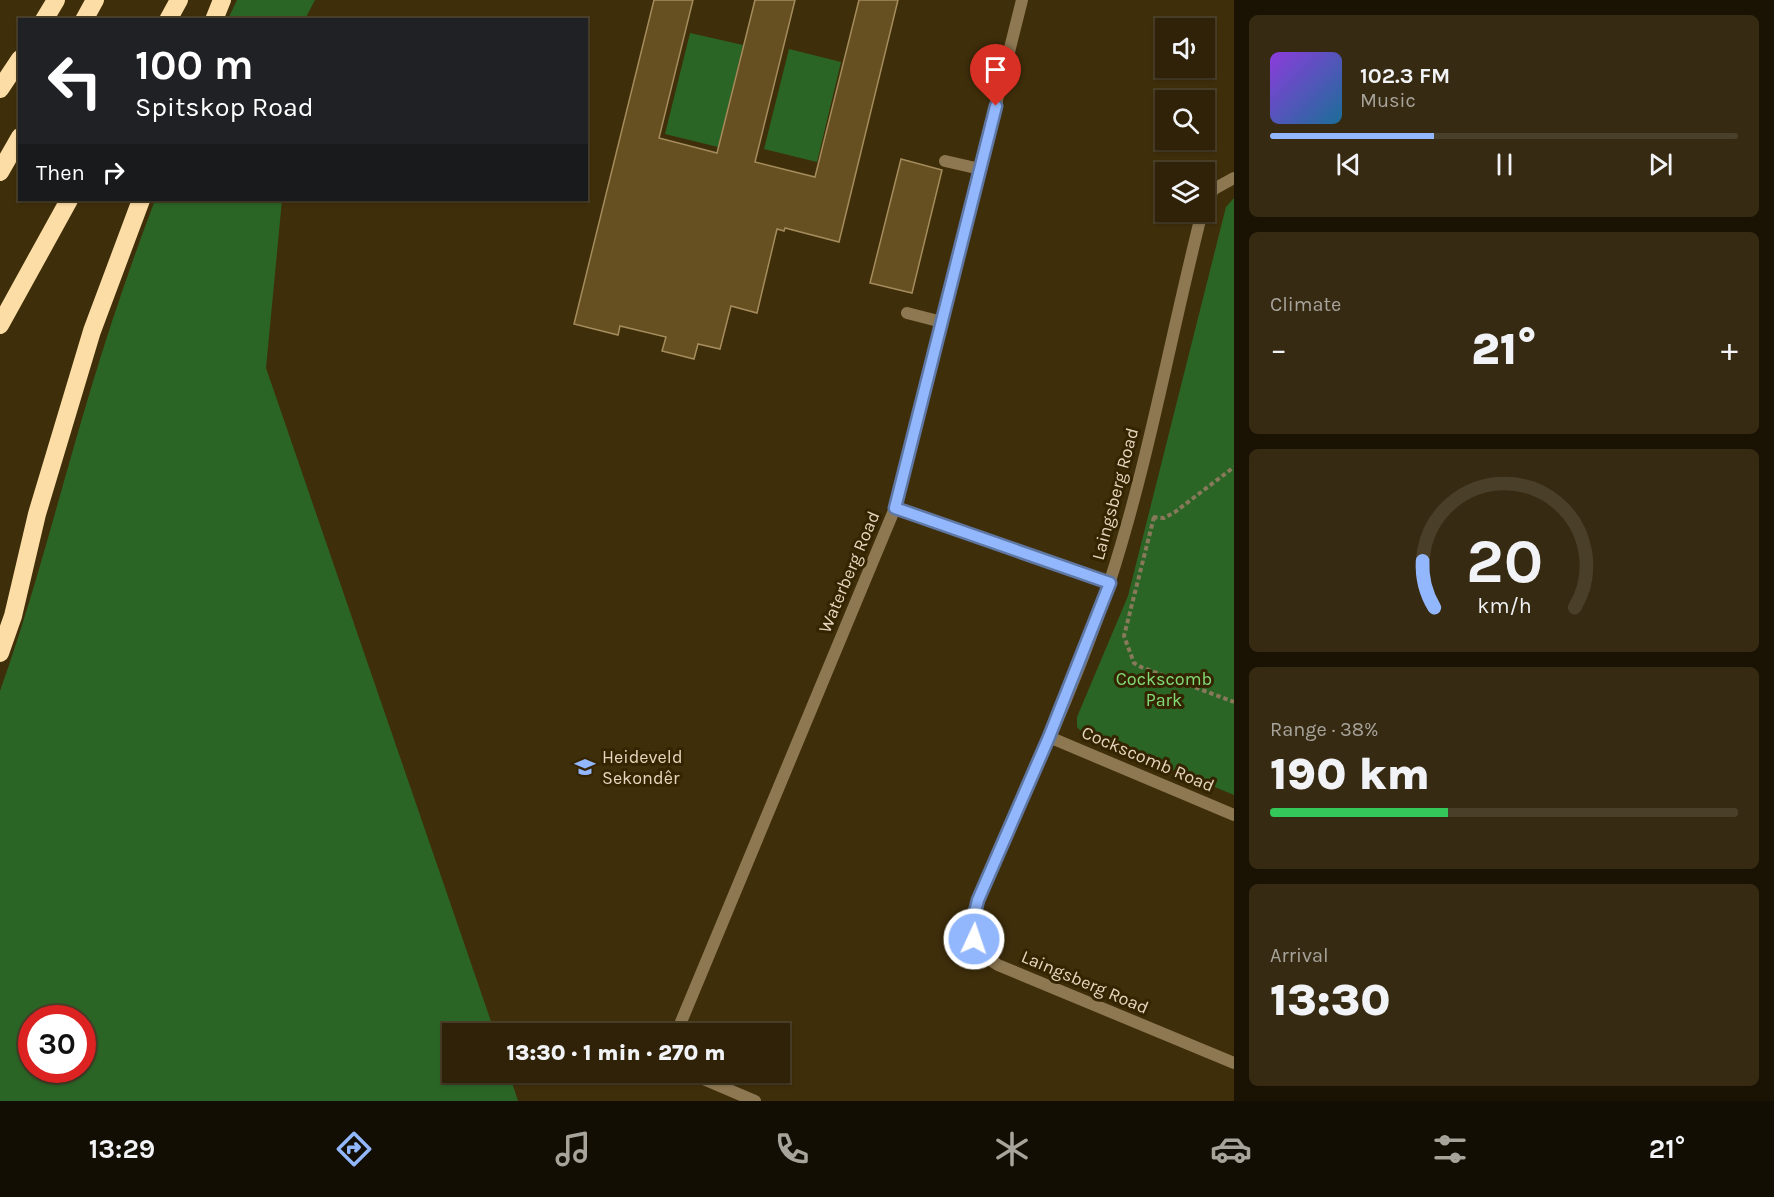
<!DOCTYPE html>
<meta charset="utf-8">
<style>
:root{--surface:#2f2208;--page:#372a12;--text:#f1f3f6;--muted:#a7a49c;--line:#4a3f29;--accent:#92b7fd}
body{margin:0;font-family:Karla,sans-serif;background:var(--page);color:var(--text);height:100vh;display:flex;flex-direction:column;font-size:22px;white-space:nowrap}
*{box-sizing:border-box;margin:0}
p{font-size:20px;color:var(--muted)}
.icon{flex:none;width:33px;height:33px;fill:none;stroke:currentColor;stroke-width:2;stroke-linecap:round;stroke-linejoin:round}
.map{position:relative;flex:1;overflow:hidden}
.sheet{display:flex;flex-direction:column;gap:15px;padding:15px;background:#1a1304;width:540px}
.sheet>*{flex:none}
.top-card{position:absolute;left:18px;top:18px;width:570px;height:183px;border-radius:0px;box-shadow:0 2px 4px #0004,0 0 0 2px var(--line);background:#202124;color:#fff;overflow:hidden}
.tools{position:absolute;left:1155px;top:18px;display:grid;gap:12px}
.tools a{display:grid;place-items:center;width:60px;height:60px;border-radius:0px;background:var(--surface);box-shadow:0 2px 4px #0004,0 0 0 2px var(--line);font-size:30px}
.speed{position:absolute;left:18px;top:1005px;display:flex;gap:12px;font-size:30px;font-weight:700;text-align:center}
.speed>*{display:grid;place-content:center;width:78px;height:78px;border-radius:50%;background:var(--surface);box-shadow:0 2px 4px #0004,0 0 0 2px var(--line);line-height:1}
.speed .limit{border:9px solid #d22;background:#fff;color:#111}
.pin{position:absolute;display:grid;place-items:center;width:51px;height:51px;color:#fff;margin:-62px -26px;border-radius:50% 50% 50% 0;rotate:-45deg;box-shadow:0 0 6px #0007}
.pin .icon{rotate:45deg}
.me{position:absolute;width:66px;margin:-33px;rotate:3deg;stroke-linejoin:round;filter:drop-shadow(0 0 4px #0008)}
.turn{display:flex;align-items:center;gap:21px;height:126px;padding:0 18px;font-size:27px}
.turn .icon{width:78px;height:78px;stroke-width:2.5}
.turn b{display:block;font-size:42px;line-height:51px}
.then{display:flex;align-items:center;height:57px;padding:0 18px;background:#0003;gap:12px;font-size:22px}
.big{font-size:45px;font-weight:800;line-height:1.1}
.sheet .card{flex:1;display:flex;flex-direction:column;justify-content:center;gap:9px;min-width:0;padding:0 21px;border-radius:9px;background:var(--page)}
.sheet .dial{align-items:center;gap:0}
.dial svg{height:156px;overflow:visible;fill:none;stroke:var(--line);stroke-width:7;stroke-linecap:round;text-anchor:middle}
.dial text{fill:var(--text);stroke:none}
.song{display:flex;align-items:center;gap:18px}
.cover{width:72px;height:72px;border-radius:9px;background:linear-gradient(135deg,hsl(270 70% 55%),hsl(200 70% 35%))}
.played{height:6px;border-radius:3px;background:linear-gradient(90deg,var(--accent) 35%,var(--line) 35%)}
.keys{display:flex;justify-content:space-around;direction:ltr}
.heat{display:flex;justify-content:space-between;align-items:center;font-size:33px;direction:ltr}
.charge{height:9px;border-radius:4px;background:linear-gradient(90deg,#34c759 38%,var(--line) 0)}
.trip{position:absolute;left:442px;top:1023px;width:348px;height:60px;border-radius:0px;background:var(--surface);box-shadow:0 2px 4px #0004,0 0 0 2px var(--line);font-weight:800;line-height:60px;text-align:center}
.tab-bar{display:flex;height:96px;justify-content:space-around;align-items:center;background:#130e03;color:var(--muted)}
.tab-bar .icon{width:42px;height:42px}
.tab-bar .current{color:var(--accent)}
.tab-bar b{font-size:27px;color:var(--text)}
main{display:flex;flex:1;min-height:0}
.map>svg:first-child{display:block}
.green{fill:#2b6526;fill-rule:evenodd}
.building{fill:#664f21;stroke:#a58c5d;stroke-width:1.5}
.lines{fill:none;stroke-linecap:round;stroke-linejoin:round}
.path{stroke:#89795b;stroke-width:4;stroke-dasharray:4.5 3;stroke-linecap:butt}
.service{stroke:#8d7852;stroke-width:12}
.minor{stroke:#8d7852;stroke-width:12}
.motorway{stroke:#fcdda5;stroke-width:18}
.route-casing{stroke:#5f77a4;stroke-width:15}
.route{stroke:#92b7fd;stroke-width:10}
.labels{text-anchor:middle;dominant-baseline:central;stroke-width:6;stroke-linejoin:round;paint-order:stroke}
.street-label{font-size:18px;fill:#e5d7bf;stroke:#352400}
.park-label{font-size:18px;fill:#81dd78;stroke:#352400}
.poi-label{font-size:18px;fill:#e5d7bf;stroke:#352400;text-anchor:start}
</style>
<main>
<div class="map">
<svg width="1234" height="1101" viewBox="0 0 1234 1101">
<rect width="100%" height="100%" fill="#3f2e0a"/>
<path class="green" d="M237,0h78l-10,19h-77z
M690,33l53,12 -25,102 -53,-13z
M789,49l52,13 -24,100 -53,-13z
M1234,198v597l-152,-63 -5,-5v-10l51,-121 98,-389z
M155,200h127l-16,168 229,665 -42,1v38l56,1 9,28h-518v-410c36,-101 61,-204 92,-306 19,-63 40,-124 63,-185zM82,1018v52h-50v-52z"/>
<path class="building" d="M654,0h39l-34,138 58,15 38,-153h40l-40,162 60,15 44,-177h39l-59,242 -54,-14 -1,3 -7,-2 -20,84 -26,-7 -11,43 -22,-5 -4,15 -32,-8 4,-14 -46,-11 -2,9 -44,-11z
M901,159l41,11 -30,123 -42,-10z"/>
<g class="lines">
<path class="path" d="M1153,517l11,1 11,-6 59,-45
M1154,517l-30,119 10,27 7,4 93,35"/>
<path class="service" d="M945,161l35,8
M907,313l35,9"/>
<path class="minor" d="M1204,204l10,-15 20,-11
M1202,212c-31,122 -53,248 -92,369 -34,107 -87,215 -132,318 -8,31 -9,48 20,66l236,98
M895,508l215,75
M1049,737l185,78
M676,1034l219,-526 127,-508
M687,1072l68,29"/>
<path class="motorway" d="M44,20l12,-20
M84,20l11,-20
M168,20l11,-20
M214,20l8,-20
M0,89l20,-30
M0,172l20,-35
M0,325l69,-125
M0,653l13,-37 24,-102 55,-183 49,-131"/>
</g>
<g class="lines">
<g class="route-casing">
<path id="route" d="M974,939l-2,-15 6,-24 71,-163 61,-154 -215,-75 101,-402"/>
</g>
<use href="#route" class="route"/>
</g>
<defs>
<g id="school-bare" transform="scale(1.62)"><path d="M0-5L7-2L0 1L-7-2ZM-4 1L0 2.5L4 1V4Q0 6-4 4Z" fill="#92b7fd" stroke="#352400" stroke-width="2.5" paint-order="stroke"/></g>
</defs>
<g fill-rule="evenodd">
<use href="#school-bare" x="585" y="767"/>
</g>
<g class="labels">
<g class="street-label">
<text transform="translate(1115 494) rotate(-75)">Laingsberg Road</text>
<text transform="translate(849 572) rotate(-67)">Waterberg Road</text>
<text transform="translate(1148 759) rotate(23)">Cockscomb Road</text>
<text transform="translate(1085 982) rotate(23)">Laingsberg Road</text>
</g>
<g class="park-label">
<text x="1164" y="679">Cockscomb<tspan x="1164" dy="21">Park</tspan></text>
</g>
<g class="poi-label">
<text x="602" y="757">Heideveld<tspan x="602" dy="21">Sekondêr</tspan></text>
</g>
</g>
</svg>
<div class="tools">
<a><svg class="icon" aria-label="sound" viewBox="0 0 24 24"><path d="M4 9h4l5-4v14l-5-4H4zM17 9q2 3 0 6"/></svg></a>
<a><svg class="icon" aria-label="search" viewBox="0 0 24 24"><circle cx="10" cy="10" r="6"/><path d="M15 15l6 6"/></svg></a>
<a><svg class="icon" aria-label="layers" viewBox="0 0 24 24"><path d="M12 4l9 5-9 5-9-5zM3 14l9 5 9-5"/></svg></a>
</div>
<div class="speed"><div class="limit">30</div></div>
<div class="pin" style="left:996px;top:106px;background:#d93025"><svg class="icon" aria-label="arrive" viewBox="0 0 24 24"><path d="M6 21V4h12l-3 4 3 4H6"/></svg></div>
<svg class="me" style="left:974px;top:939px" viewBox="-20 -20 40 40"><circle r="17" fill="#92b7fd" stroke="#fff" stroke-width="3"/><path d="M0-11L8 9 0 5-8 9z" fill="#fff"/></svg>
<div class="trip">13:30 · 1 min · 270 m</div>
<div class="top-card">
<div class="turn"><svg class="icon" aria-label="left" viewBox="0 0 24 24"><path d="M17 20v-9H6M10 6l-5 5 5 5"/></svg><div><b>100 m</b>Spitskop Road</div></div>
<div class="then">Then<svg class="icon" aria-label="right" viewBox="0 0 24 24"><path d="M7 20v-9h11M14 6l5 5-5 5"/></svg></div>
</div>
</div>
<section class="sheet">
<div class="card">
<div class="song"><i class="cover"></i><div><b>102.3 FM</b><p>Music</p></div></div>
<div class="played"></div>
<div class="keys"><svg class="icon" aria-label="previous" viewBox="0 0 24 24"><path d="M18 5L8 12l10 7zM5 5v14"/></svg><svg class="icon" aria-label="pause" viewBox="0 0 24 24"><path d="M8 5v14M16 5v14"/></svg><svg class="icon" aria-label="next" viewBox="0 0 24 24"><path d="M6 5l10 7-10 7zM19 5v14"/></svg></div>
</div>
<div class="card"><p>Climate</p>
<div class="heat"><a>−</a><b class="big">21°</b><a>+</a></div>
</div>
<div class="card dial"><svg viewBox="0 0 100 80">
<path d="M14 69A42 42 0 1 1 86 69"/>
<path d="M14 69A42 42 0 0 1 8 45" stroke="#92b7fd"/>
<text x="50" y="56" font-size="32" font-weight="700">20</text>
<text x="50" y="72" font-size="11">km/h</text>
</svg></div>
<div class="card"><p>Range · 38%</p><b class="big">190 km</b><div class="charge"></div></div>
<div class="card"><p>Arrival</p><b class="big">13:30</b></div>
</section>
</main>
<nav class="tab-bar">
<b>13:29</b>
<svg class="icon current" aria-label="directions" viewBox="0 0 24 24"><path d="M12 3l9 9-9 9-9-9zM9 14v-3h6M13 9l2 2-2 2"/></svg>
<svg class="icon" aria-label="music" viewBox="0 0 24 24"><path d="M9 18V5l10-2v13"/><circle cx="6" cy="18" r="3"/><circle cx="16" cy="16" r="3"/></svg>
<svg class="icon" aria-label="phone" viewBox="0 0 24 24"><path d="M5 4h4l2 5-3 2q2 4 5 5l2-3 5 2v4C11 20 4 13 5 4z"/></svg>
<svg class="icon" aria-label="climate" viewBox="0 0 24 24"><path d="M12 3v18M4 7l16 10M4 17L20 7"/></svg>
<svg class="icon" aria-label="car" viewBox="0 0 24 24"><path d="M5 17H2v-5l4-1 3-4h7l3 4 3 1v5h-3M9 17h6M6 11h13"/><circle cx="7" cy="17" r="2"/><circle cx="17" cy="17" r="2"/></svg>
<svg class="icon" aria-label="filters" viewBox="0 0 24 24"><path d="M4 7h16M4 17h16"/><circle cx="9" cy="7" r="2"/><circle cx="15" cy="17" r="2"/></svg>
<b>21°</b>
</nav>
